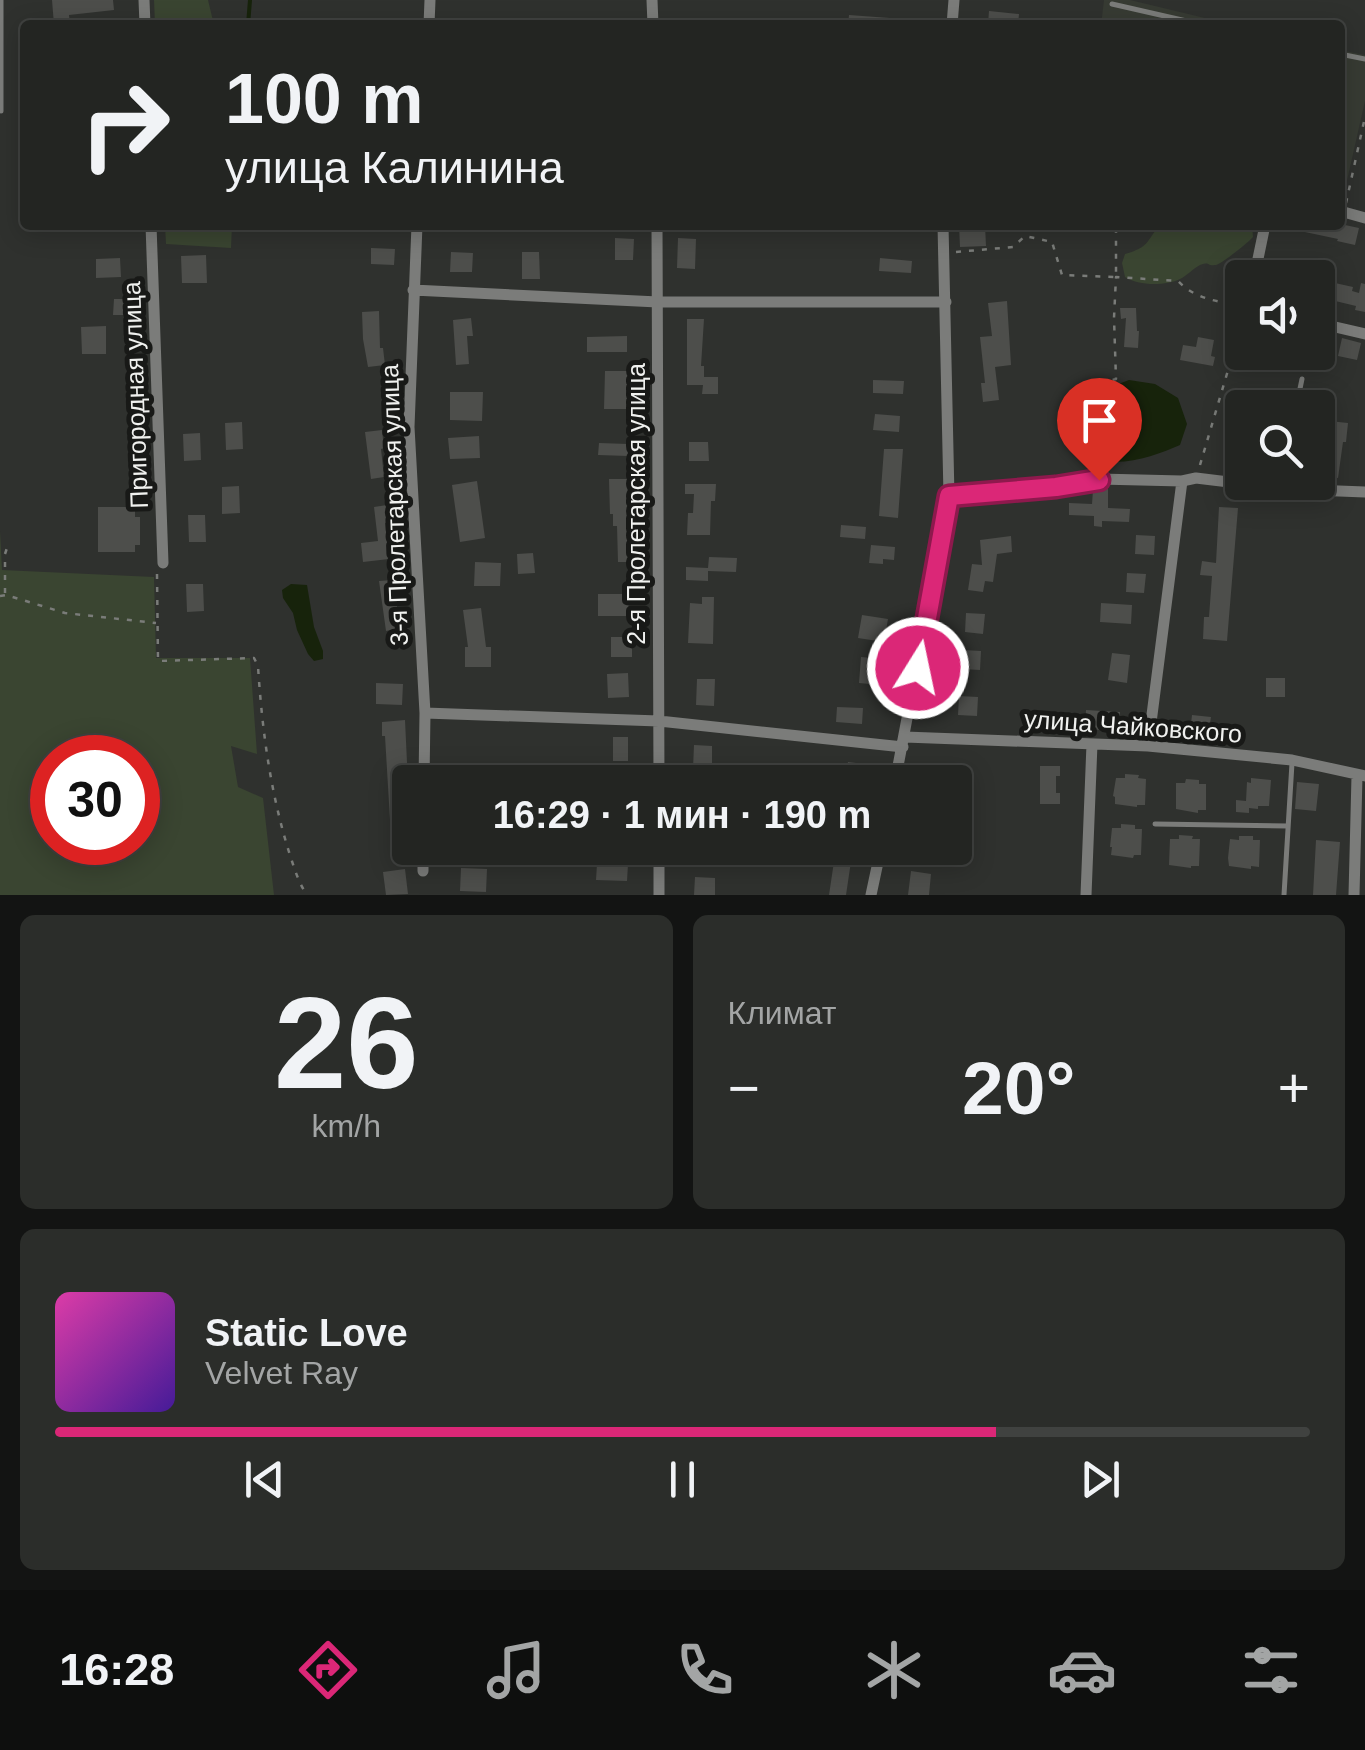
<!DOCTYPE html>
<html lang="ru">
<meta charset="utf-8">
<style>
:root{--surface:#232522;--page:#2b2d2a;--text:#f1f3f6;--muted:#a3a5a5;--line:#404240;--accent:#db2777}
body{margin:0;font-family:Arial,sans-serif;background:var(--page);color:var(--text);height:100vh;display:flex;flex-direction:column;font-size:38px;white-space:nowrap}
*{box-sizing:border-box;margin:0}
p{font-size:32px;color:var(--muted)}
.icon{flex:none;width:55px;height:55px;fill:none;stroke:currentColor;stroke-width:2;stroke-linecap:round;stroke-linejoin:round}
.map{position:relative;height:895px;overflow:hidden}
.panel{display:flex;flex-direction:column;gap:20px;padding:20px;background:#131413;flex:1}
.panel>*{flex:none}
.hud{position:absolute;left:20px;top:20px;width:1325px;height:210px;border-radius:10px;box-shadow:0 5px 25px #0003,0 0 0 2px var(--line);background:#232522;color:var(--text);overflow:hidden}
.buttons{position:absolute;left:1225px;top:260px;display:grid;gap:20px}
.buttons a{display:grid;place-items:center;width:110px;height:110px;border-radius:10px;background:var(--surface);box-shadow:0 5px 25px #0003,0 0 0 2px var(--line);font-size:50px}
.speed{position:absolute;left:30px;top:735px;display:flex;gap:20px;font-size:50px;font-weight:700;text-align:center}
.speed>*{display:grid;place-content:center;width:130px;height:130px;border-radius:50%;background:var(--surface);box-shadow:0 5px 25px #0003,0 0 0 2px var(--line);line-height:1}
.speed .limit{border:15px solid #d22;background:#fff;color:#111}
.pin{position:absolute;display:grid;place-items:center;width:85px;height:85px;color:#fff;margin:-102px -42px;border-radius:50% 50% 50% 0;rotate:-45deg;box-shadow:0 0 10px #0007}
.pin .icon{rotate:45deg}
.me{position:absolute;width:110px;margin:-55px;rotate:10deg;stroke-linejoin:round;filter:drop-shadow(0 0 8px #0008)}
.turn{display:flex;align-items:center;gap:35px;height:210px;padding:0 40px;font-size:45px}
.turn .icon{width:130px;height:130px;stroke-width:2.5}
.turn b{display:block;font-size:70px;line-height:85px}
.big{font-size:75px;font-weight:800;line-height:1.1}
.panel .card{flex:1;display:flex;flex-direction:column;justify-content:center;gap:15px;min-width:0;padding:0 35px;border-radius:15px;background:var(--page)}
.panel .dial{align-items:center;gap:0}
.dial b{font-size:130px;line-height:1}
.song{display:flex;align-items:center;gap:30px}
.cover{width:120px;height:120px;border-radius:15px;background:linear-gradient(135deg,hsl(320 70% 55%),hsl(260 70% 35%))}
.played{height:10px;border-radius:5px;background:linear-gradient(90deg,var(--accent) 75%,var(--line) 75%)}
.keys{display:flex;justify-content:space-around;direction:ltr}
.heat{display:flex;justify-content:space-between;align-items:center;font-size:55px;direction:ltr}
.panel .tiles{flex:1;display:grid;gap:20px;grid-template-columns:1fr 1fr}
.card:last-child{grid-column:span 2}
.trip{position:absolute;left:392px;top:765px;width:580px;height:100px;border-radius:10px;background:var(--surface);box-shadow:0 5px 25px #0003,0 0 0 2px var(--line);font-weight:800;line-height:100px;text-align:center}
.menu{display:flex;height:160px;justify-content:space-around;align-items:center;background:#0e0f0e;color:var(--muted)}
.menu .icon{width:70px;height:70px}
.menu .active{color:var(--accent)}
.menu b{font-size:45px;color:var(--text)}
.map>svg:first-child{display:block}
.built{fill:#373b33}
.green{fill:#3a4531;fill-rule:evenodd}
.water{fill:#17230b}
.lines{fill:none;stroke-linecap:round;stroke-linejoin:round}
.stream{stroke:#17230b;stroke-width:4}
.building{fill:#4d4e4b}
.path{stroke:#7a7c79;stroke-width:2.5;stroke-dasharray:5 8;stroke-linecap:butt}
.service{stroke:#7b7c7a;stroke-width:5}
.minor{stroke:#7b7c7a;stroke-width:11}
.route-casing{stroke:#8e194d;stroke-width:25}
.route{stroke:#db2777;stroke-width:18}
.labels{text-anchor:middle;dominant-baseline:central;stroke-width:10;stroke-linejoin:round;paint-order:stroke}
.street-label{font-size:25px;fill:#f0f1ef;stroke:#181917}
</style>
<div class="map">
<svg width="1365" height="895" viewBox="0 0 1365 895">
<rect width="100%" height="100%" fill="#2f312e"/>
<path class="built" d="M1104,0h26l104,25h-133z
M1340,50l25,5v46l-24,106z"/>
<path class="green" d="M154,0h54l6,25h-59z
M165,225h67l-1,23 -65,-4z
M1160,225h92l1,12c-4,5 -33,28 -37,28 -11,1 -5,-4 -16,0 -8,4 -13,11 -20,14 -14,7 -42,7 -55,-2l-3,-14 3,-9c25,-7 21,-13 35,-29z
M0,531l2,39 152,7 2,81h94l7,96 -26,-8 7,41 25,11 11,97h-274zM52,758h86v84h-86z"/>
<path class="water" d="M1129,380l26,4 23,14 9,26 -7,21c-25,11 -69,27 -94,8 -8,-6 -10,-21 -12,-30l26,-32z
M291,584l16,1 7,42 9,24v8l-9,2 -6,-7 -11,-24 -4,-17 -10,-15 -1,-8z"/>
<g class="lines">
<path class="stream" d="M248,25l2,-25"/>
</g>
<path class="building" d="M52,0h61l1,10 -45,5 1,10h-16z
M989,11l30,3 -1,11 -30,-1z
M849,15l41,3v7h-42z
M959,225h26l1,21 -26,1z
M1286,225h59l14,3 -4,17 -18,-4 1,-2 -52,-11z
M615,238l19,1 -1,21h-18z
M678,238l18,1 -1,30 -18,-1z
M371,248l24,1 -1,16 -23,-1z
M451,252l22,1 -1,19h-22z
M522,252h17l1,27h-18z
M206,255l1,28h-25l-1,-27z
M120,258l1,19 -25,1v-19z
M880,258l32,3 -1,12 -32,-2z
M1335,283l18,4 -1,4 7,2 2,-10 4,1v28l-10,-2 1,-4 -25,-6z
M114,299h23v16h-24z
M1007,301l4,64 -16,2 4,33 -16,2 -2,-19h4l-5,-46 12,-1 -4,-33z
M1120,308h16l1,23h2l-1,17 -14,-1 2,-29 -5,1z
M379,311l1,37h3l2,17 -17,2 -5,-28 -1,-27z
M471,318l2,18h-6l2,28 -13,1 -3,-45z
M687,319h17l-3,47h3v11h14v17h-16l1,-9h-16z
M106,326v28h-24l-1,-27z
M627,336v16h-40v-15z
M1198,337l16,3 -3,16 4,1 -2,9 -33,-6 3,-15 13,2z
M1342,338l19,5 -4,17 -19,-4z
M605,371h25l-1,38h-25z
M873,380l31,1 -1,13 -30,-1z
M450,392h33l-1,29 -32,-1z
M875,414l25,2 -1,16 -26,-2z
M1329,421l19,2 -2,19h-3l-5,36 -18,-3 2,-19 3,1z
M242,422l1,27 -17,1 -1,-27z
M382,430l2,18 -3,1 3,28 -13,2 -6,-47z
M200,433l1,27 -17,1 -1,-27z
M479,436l1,22 -30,1 -2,-21z
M689,442h19l1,19h-20z
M599,443l29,1v12l-30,-1z
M884,449h19l-5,69 -19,-2z
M609,479h19l-1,23h3l-3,40h5v20h-14l-1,-36h-4v-12h-3z
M477,481l8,57 -25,4 -8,-57z
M685,484h31l-1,17h-4l-1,34h-23l1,-22h5l1,-19h-9z
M239,486l1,27 -18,1v-27z
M1100,488l8,1v19l22,1 -1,13 -27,-1v6l-8,-1v-10l-25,-1v-12l23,1 1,-14z
M387,505l2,18h-4l4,36 -26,3 -2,-19 17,-2 -4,-34z
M98,507h37v10h5v28h-5v7h-37z
M1219,507l19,1 -11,133 -24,-2 1,-22h5l3,-41 -12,-1 2,-14 14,2z
M188,515h17l1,27h-17z
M841,525l25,2 -1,12 -25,-2z
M1136,535l19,1 -1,19 -19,-1z
M1011,536l1,16 -15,2 -4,28 -8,-1 -2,11 -15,-2 4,-26 10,1 -2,-25z
M871,545l24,2 -1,13 -11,-1v5l-14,-1z
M533,553l2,20 -17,1 -1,-20z
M709,557l28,1 -1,14 -28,-1v10l-22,-1v-13l22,1z
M475,562l26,1 -1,23h-26z
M1127,573l19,1 -2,19 -18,-1z
M392,580l9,48 -15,3 -7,-50z
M186,584h17l1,27 -17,1z
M598,594h31l-1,22h-30z
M702,597h12l-1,47 -25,-1 2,-40 12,1z
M1101,603l31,2 -1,19 -31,-2z
M481,608l5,39h5v20h-26v-20h3l-5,-37z
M966,613l19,1 -2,20 -18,-2z
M862,615l26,4 -4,23 -26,-4z
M611,637h21v20h-21z
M963,650l18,1 -1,19 -18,-1z
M1112,653l18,2 -3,28 -19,-3z
M861,657l22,2 -3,26 -21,-2z
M628,673l1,24 -21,1 -1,-24z
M1266,678h19v19h-19z
M697,679h18l-1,27 -18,-1z
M376,683l27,1 -1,21 -26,-1z
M959,696l19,1 -1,19 -19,-1z
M837,707l26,1 -1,16 -26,-2z
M1086,710l34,2 -1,19 -34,-2z
M1192,715l19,2 -3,19 -18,-3z
M405,720l3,64h-5l4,42h3v20h-11l-1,-27 -8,1 -5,-84h-3v-14z
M613,737h15v24h-15z
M694,745l18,1v23h-19z
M848,762l16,2 -2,18h-17z
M1040,766h20v10h-4v17h4v11h-20z
M1125,774l14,1 -1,3 8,1 -1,26h-8v2l-22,-3v-7l-2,-1 3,-18h9z
M1251,778l20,2 -2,26h-11v3l-9,-1v5l-13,-1v-12l10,1 1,-19 4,1z
M1186,779l13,1v4h7v26h-8v3l-22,-4v-26h9z
M1297,782l22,2 -3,27 -21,-2z
M1121,824l14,1v4h7l-1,26h-7l-1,3 -22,-3 1,-8h-2l2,-19h9z
M1179,835l14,1 -1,3h8l-1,27h-8v2l-22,-3 1,-26h9z
M1239,836h14v4h7l-1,27 -8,-1v3l-22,-3 -1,-8 2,-19 9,1z
M1316,840l24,2 -4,53h-23z
M601,848h28l-2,33 -31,-1 1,-16h4z
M708,848h20l-1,18h-20z
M836,848h17l-7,47h-17z
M461,868l26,1 -1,23 -26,-1z
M405,869l3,25 -22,1 -3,-23z
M911,871l20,3 -2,21h-21z
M695,877l20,1v17h-21z"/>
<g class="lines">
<path class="path" d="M1346,203l19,-86
M956,252l57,-5 12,-11 27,6 10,33 54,2v-52
M1100,383l16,-4 -2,-61 2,-41 62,4c17,18 40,21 64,24
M1200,465l42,-142
M157,574l1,87 96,-3 4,8c4,63 12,125 31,186 5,15 9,30 18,43
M5,593v-39l3,-9
M0,596l6,-1 59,18 91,10"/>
<path class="service" d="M1112,4l92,21
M1340,54l25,5
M1,111v-111
M1296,408l6,-29
M1155,824l133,2
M1284,895l8,-132"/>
<path class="minor" d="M144,0l1,25
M652,0l1,25
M429,25l1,-25
M952,25l2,-25
M1340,211l25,7
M151,225l12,338
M417,225l-8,202 16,286 -1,69
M657,225l2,557
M1254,278l11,-53
M413,290l245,12h288
M1318,323l47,11
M949,496l107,-9 43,-8 83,2 14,-3 91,11 78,3
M425,713l234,8 244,26
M905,737l243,9 144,14 73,16
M1148,746l34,-265
M895,782l54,-286 -6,-271
M423,871v-23
M659,895v-47
M871,895l10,-47
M1086,895l6,-151
M1354,895l3,-119"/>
</g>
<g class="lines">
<g class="route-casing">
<path id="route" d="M918,668l31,-172 107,-9 43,-7"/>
</g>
<use href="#route" class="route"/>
</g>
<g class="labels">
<g class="street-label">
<text transform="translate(135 395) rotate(-92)">Пригородная улица</text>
<text transform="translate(636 504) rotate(-90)">2-я Пролетарская улица</text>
<text transform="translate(394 505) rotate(-92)">3-я Пролетарская улица</text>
<text transform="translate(1133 726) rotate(4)">улица Чайковского</text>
</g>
</g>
</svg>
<div class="buttons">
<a><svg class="icon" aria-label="sound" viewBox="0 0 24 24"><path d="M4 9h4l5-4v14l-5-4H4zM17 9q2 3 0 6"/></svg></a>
<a><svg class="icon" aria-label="search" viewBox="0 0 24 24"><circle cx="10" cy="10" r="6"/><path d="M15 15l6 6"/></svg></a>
</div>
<div class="speed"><div class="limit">30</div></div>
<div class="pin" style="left:1099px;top:480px;background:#d93025"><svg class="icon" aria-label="arrive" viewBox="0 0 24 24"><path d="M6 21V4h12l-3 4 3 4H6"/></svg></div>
<svg class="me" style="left:918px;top:668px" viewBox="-20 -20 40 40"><circle r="17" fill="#db2777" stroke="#fff" stroke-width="3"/><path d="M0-11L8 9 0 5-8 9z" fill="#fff"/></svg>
<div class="trip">16:29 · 1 мин · 190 m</div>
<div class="hud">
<div class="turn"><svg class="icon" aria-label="right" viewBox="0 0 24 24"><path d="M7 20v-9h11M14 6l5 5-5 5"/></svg><div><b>100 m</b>улица Калинина</div></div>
</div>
</div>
<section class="panel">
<div class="tiles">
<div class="card dial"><b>26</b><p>km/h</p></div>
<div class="card"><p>Климат</p>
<div class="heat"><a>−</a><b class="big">20°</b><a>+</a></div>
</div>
<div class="card">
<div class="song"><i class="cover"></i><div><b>Static Love</b><p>Velvet Ray</p></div></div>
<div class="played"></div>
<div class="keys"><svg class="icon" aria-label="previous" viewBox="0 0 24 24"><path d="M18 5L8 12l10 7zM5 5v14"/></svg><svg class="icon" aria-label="pause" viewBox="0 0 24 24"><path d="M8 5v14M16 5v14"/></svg><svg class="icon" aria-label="next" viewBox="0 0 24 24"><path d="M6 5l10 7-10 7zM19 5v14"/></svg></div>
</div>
</div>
</section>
<nav class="menu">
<b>16:28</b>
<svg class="icon active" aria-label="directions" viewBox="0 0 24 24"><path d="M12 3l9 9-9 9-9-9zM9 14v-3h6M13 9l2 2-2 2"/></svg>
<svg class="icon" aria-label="music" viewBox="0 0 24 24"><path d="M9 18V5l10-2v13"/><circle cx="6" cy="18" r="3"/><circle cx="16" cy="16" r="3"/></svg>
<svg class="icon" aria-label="phone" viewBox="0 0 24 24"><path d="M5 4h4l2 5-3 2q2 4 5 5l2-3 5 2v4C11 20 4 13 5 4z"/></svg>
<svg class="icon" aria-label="climate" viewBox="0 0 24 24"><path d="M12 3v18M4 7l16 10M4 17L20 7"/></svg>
<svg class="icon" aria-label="car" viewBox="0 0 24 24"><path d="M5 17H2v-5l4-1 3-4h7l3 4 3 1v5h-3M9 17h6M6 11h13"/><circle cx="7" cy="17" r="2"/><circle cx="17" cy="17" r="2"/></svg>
<svg class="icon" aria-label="filters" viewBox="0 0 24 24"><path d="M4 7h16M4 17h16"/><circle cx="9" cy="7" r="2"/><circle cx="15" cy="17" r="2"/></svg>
</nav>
